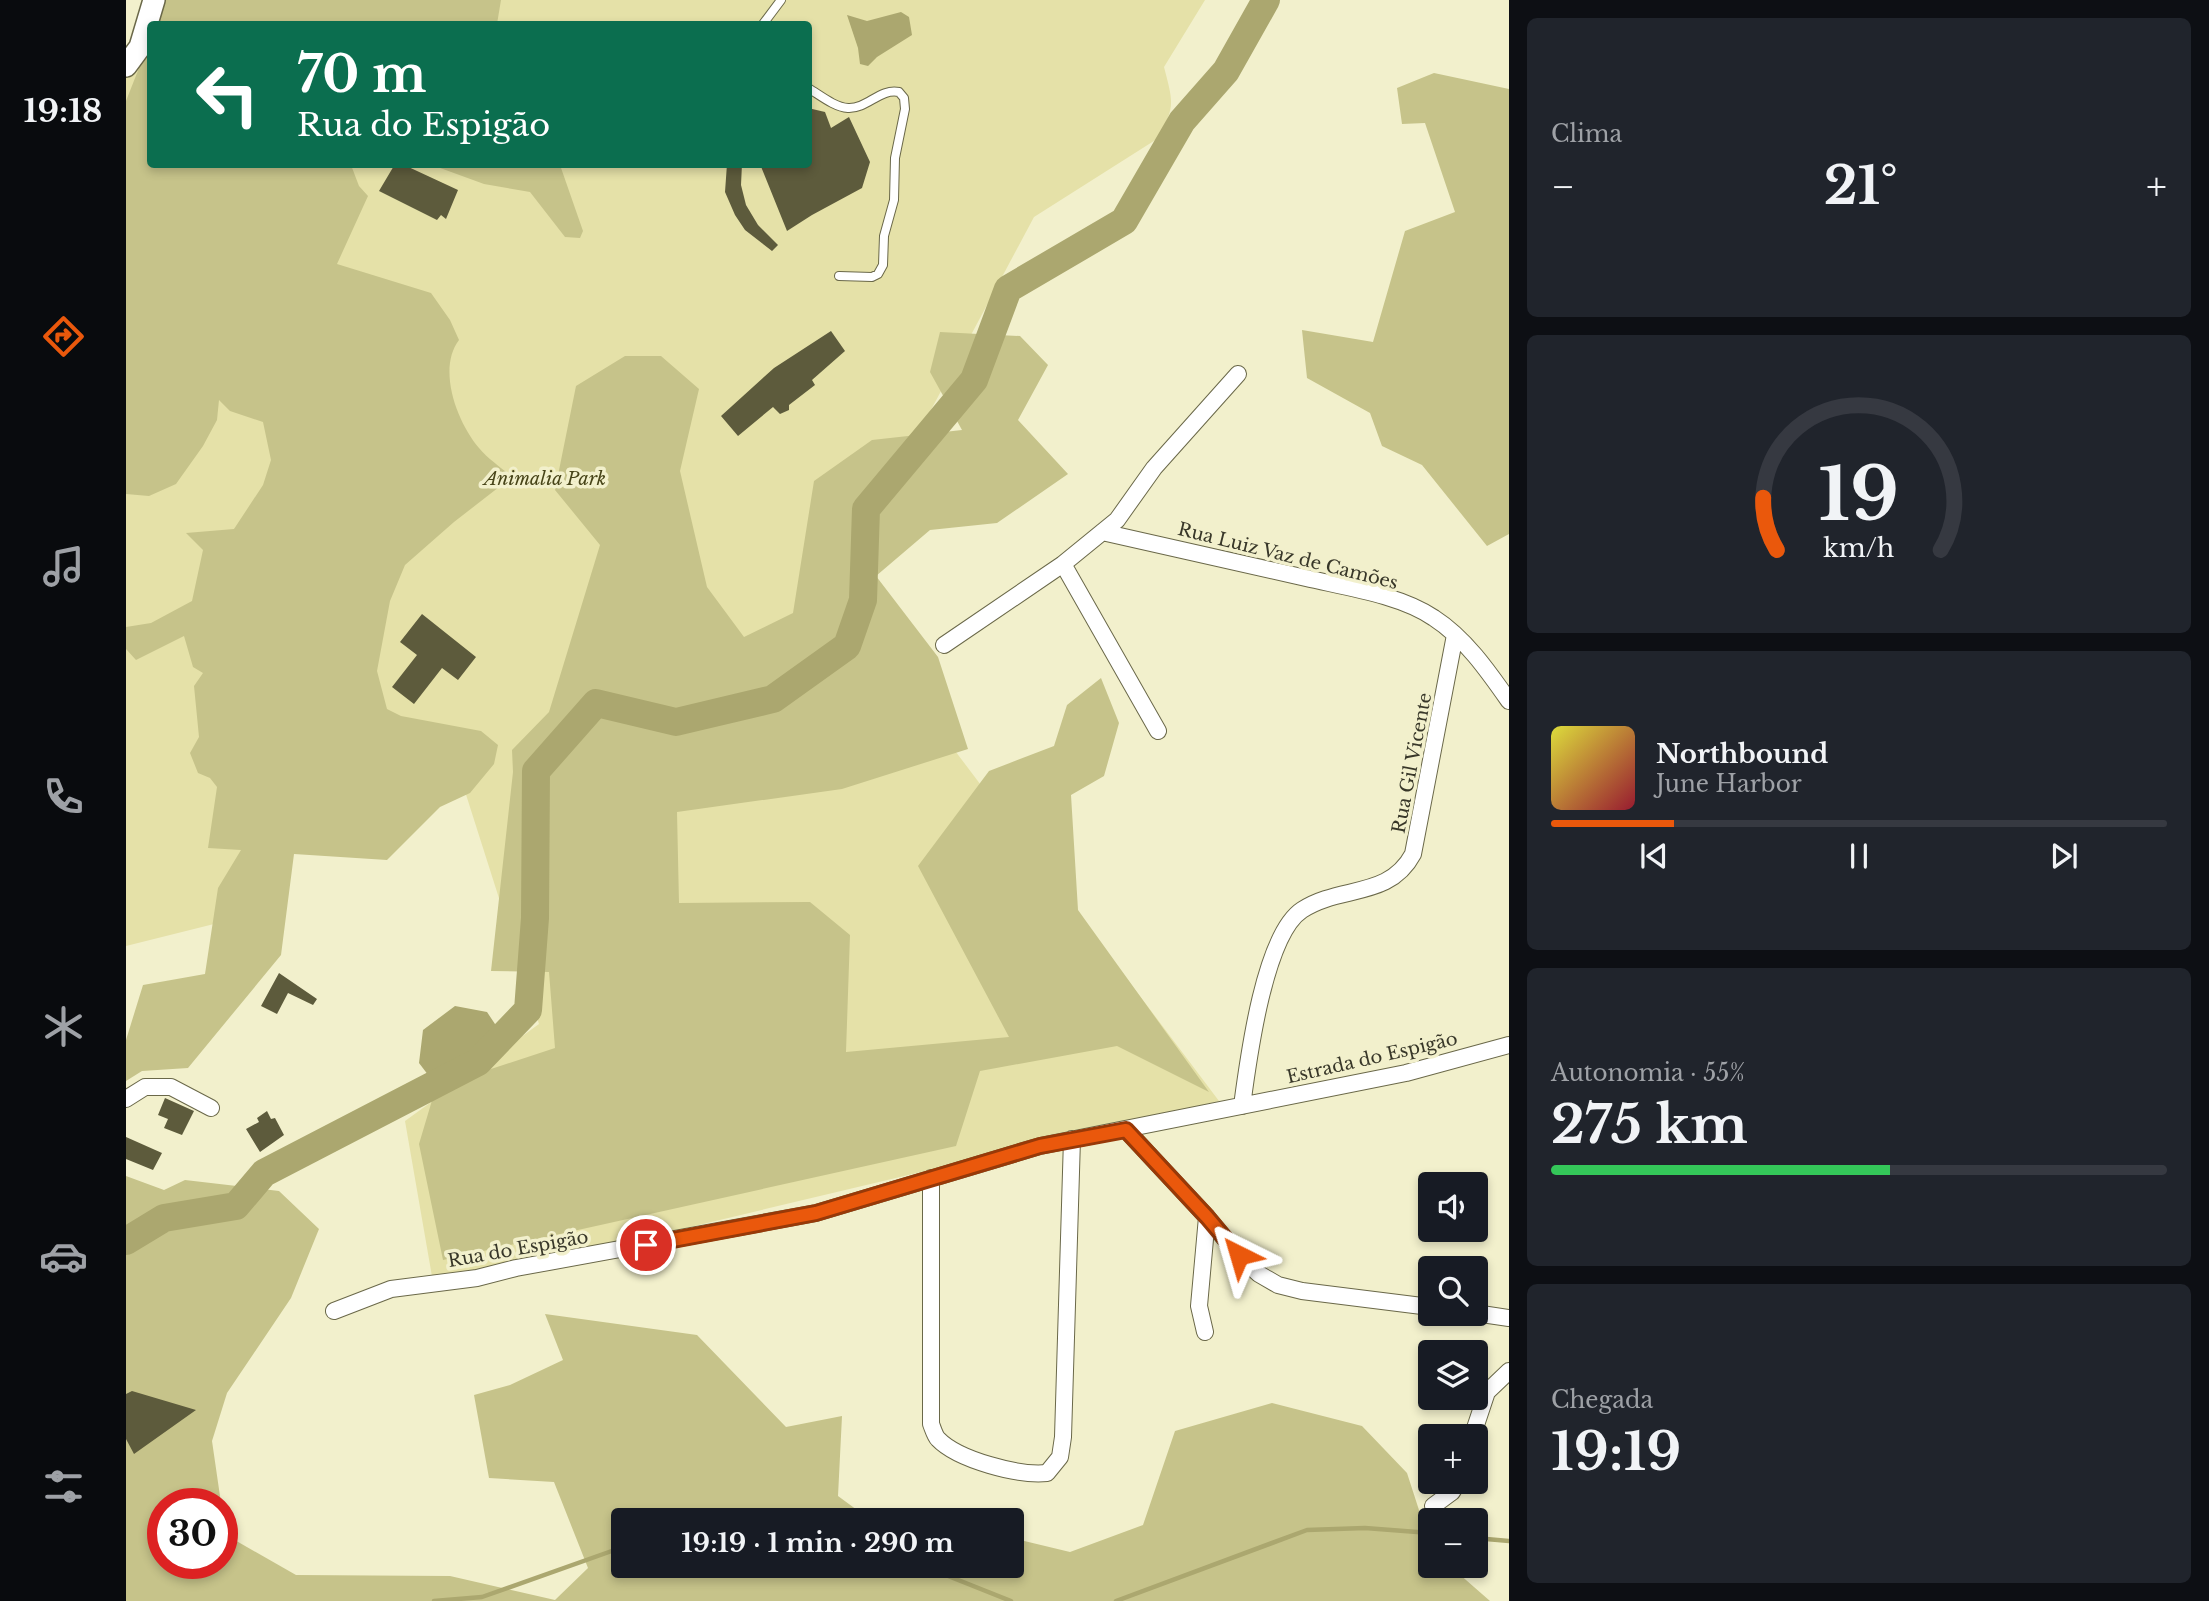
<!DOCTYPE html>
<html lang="pt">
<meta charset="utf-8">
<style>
:root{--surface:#171b24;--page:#20242c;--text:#f1f3f6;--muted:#9ea1a6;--line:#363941;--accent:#ea580c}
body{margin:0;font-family:"Libre Baskerville",serif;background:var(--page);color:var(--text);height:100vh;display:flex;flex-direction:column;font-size:26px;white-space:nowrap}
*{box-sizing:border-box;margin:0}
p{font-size:23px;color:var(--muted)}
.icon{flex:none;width:38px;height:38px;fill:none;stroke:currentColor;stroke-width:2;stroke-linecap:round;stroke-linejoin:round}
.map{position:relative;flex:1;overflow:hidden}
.drawer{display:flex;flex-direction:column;gap:18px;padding:18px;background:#0d0f14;width:700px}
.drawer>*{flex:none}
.hud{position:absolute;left:21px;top:21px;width:665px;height:147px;border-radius:7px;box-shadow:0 4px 10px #0003;background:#0b6e4f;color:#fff;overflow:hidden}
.fabs{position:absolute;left:1292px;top:1172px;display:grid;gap:14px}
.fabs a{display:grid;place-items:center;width:70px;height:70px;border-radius:7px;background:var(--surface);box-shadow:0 4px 10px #0003;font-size:35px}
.speed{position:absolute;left:21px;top:1488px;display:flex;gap:14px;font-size:35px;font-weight:700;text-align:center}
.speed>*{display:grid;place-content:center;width:91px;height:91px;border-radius:50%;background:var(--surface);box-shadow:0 4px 10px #0003;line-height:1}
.speed .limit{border:10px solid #d22;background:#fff;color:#111}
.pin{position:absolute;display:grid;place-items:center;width:60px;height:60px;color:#fff;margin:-30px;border:4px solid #fff;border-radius:50%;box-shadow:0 2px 7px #0007}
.me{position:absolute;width:77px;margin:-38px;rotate:320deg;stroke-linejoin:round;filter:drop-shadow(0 0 5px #0008)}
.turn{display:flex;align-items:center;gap:24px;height:147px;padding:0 35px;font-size:32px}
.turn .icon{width:91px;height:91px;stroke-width:2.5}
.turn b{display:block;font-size:49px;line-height:60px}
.big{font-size:52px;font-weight:700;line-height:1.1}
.drawer .tile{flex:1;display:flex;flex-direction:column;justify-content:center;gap:10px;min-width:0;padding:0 24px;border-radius:10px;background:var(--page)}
.drawer .dial{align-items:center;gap:0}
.dial svg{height:182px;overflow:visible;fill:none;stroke:var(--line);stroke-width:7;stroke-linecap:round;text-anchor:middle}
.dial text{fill:var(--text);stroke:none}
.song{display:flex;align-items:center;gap:21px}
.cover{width:84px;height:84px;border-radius:10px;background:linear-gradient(135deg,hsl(60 70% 55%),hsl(350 70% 35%))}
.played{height:7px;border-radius:4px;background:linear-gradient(90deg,var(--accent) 20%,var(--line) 20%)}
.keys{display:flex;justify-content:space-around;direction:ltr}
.heat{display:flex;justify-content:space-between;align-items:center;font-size:38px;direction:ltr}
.charge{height:10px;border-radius:5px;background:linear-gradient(90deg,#34c759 55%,var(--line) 0)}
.trip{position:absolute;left:485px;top:1508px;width:413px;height:70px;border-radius:7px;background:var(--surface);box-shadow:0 4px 10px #0003;font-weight:700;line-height:70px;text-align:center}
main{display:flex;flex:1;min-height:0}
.menu{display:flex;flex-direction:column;width:126px;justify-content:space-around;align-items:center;background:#090b0e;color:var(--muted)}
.menu .icon{width:49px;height:49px}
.menu .current{color:var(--accent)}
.menu b{font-size:32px;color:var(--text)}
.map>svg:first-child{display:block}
.green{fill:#e5e1a8;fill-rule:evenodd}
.forest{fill:#c6c38a}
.water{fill:#aba76f}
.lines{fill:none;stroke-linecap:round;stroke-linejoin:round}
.stream{stroke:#aba76f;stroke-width:4.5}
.river{stroke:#aba76f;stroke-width:28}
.building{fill:#5d5b3c}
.lane-casing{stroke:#6a6849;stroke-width:10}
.street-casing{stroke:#6a6849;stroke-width:18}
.secondary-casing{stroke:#6a6849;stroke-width:24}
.lane{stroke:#fff;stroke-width:8}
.street{stroke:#fff;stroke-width:16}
.secondary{stroke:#fff;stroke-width:21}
.route-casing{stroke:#983908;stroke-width:18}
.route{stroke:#ea580c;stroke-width:12}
.labels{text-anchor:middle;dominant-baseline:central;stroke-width:7;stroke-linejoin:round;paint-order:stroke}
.park-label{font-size:18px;font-style:italic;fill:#474418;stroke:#f2f0cc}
.street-label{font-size:18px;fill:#383729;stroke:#f2f0cc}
</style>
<main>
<nav class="menu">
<b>19:18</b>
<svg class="icon current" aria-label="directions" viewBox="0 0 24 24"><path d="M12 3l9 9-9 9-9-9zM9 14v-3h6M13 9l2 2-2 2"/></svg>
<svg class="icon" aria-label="music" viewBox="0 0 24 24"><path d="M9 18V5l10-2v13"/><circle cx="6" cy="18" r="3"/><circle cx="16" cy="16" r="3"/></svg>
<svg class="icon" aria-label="phone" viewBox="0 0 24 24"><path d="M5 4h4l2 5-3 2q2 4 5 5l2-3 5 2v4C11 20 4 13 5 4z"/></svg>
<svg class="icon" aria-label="climate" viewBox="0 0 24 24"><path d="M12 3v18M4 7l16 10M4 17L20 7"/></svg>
<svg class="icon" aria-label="car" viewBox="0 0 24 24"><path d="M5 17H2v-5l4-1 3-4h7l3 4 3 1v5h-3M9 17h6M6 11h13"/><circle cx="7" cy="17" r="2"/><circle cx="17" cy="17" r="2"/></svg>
<svg class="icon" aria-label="filters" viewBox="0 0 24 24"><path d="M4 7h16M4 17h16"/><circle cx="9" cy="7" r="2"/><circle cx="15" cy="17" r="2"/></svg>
</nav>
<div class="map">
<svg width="1383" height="1601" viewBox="0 0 1383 1601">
<rect width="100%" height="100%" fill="#f2f0cc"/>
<path class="green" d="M28,0h1051l-41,67c9,35 12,40 -7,72l-123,78 -188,352 70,130 303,402 -785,187 -29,-167 134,-97 -77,-242 -176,56 -32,76 -128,32v-874zM24,24h658v140h-658z"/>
<path class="forest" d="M40,0h335l-4,24h-341z
M24,40v124l201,1 8,21 9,10 -31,68 94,29 19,27 9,20c-22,29 -2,82 20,108 9,11 23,20 33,29l-58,45 -49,43 -15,36 -13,70 10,38 14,7 80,15 17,14 -4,19 -24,29 -30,14 -53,53 -93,-6 -13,101 -93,113 -46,3 -16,10v-41l17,-55 62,-11 13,-86 23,-38 -33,-2 9,-61 -7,-9 -12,-5 -8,-20 9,-16 -5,-51 9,-13 -10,-6 -9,-31 -48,24 -10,-11v-22l25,-4 41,-22 11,-51 -17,-17 48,-4 29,-44 8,-25 -8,-38 -33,-11 -11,-11 -2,20 -14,26 -27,38 -27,12 -23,-2v-393z
M1308,73l75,16v445l-22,12 -65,-81 -40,-19 -12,-33 -63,-35 -5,-48 71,12 32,-111 50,-19 -30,-89 -23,1 -5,-36z
M306,165h128l23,66 -3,7 -15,-1 -35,-45 -46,-8z
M814,332l80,4 28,29 -30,55 50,54 -71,49 -67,7 -54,46 62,81 30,92 -126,40 -165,23 2,91 131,-1 40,33 -4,117 163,-15 -91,-171 71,-95 65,-25 13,-41 34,-27 18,45 -15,53 -33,19 7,115 131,182 -92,-46 -137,25 -24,75 -513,114 -24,-116 17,-57 119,-39 -6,-76 -58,-1 22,-199 -1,-22 37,-38 51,-167 -45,-55 21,-104 49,-30h36l38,33 -19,82 27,116 37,50 49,-24 21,-132 58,-41 90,-10 -32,-58z
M0,1176l38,14 21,-10 94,11 40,38 -28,69 -64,95 -15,48 9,62h-58v60h59v-54l4,26 70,40 154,1 105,24 33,-32 -34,-86 -65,-4 -15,-83 36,-10 53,-25 -18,-46 152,21 89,92 56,-11 -4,80 34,25h-249v45h389v-28l58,14 73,-27 32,-94 97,-28 90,23 45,47 23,71v22h20l40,35h-1364z"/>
<path class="water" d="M775,12l8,5 3,18 -35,22 -9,9 -8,-2 -2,-16 -11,-33 20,6z
M329,1006l32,6 16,24 -25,26 -43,22 -16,-21 4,-33z"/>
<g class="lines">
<path class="stream" d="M572,1521l10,-4 36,4
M1349,1538l34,3
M797,1566l88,35
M308,1601l48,-4 141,-50
M990,1601l191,-71 58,-2 65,5"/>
<path class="river" d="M0,1241l38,-23 72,-12 28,-33 214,-111 50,-52 7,-92 1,-147 60,-68 80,19 97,-23 74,-53 16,-46 3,-91 108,-129 34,-91 116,-68 58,-100 44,-50 40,-71"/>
</g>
<path class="building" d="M682,108l17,4 6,16 18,-11 21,45 -8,26 -50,27 -25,16 -27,-67h48z
M269,164h7l56,26 -12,29 -5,-4 -4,5 -58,-29z
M601,164h15l-1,21 5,20 12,20 20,20 -6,6 -27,-21 -10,-15 -10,-23z
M705,331l14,20 -33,29 3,5 -26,20v5l-9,4 -7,-7 -35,29 -17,-20 53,-48z
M296,614l54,43 -18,23 -16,-12 -28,36 -22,-17 25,-32 -17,-13z
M153,973l38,26 -4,6 -25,-12 -11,21 -16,-8z
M39,1098l29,13 -12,24 -18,-7 4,-9 -10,-4z
M141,1111l4,8 4,-1 9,17 -24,17 -14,-23 13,-7 -2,-4z
M0,1137l36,16 -9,17 -27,-11z
M6,1391l64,19 -62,44 -8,-15v-45z"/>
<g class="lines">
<g class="lane-casing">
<path id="lane" d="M637,24l18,-24
M682,88c12,7 26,19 40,20 19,1 32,-20 51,-16l5,6 1,11 -10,49 -1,42 -10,36 -1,29 -5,9 -6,3 -33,-1"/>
</g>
<g class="street-casing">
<path id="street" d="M976,532c68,15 136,31 204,46 39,9 95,17 128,40 31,20 54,53 75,83
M937,564l95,167
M818,645l119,-81 54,-44 37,-52 84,-94
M0,1099l19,-12h26l40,21
M1116,1106c6,-45 22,-171 60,-196 38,-25 87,-11 111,-56l42,-219
M1000,1130l81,87 32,39 20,18 19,11 24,6 128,16
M805,1178v246c2,5 4,12 7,15 20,21 81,37 109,34l13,-16 3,-20 9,-298
M208,1311l57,-22 86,-11 39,-10 300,-55 224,-67 366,-73 103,-28
M1349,1313l34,5
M1079,1332l-6,-26 8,-89
M1346,1437l15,-45 22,-21
M1307,1506l19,-14 6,-10"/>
</g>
<g class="secondary-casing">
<path id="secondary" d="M0,66l14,-19 14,-47"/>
</g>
<use href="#lane" class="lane"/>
<use href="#street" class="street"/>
<use href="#secondary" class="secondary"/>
</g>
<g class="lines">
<g class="route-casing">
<path id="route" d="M520,1245l170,-32 224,-67 86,-16 81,87 32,38"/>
</g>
<use href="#route" class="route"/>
</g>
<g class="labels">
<g class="park-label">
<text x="419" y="479">Animalia Park</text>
</g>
<g class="street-label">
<text transform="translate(1162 556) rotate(14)">Rua Luiz Vaz de Camões</text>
<text transform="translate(1286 763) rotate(-79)">Rua Gil Vicente</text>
<text transform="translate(1246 1058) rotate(-13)">Estrada do Espigão</text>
<text transform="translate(392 1249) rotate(-10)">Rua do Espigão</text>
</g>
</g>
</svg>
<div class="fabs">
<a><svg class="icon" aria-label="sound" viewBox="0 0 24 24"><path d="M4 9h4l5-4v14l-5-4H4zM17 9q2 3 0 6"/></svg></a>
<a><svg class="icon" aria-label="search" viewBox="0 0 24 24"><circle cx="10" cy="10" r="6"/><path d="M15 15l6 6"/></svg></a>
<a><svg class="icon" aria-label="layers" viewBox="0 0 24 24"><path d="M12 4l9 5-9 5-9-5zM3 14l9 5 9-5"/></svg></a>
<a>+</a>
<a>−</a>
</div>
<div class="speed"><div class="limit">30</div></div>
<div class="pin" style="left:520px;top:1245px;background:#d93025"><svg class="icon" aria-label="arrive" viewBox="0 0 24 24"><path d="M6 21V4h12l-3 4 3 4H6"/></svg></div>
<svg class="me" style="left:1113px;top:1255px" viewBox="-20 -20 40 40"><path d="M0-17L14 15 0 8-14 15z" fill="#ea580c" stroke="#fff" stroke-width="4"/></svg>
<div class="trip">19:19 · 1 min · 290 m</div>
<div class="hud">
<div class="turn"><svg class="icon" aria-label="left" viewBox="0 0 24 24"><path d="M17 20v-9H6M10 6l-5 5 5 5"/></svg><div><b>70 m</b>Rua do Espigão</div></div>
</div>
</div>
<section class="drawer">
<div class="tile"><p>Clima</p>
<div class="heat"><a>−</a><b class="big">21°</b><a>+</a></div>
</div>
<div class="tile dial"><svg viewBox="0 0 100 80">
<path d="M14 69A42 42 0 1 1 86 69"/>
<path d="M14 69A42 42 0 0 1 8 46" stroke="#ea580c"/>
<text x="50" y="56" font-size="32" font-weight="700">19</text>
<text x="50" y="72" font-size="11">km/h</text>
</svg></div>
<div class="tile">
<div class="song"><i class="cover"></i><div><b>Northbound</b><p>June Harbor</p></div></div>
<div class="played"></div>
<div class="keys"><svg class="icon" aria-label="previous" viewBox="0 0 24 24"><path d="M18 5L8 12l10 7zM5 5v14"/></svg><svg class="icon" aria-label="pause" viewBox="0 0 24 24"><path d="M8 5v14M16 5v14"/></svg><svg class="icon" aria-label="next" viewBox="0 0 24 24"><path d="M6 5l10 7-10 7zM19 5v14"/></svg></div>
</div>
<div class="tile"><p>Autonomia · 55%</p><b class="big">275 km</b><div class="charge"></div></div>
<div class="tile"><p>Chegada</p><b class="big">19:19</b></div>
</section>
</main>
